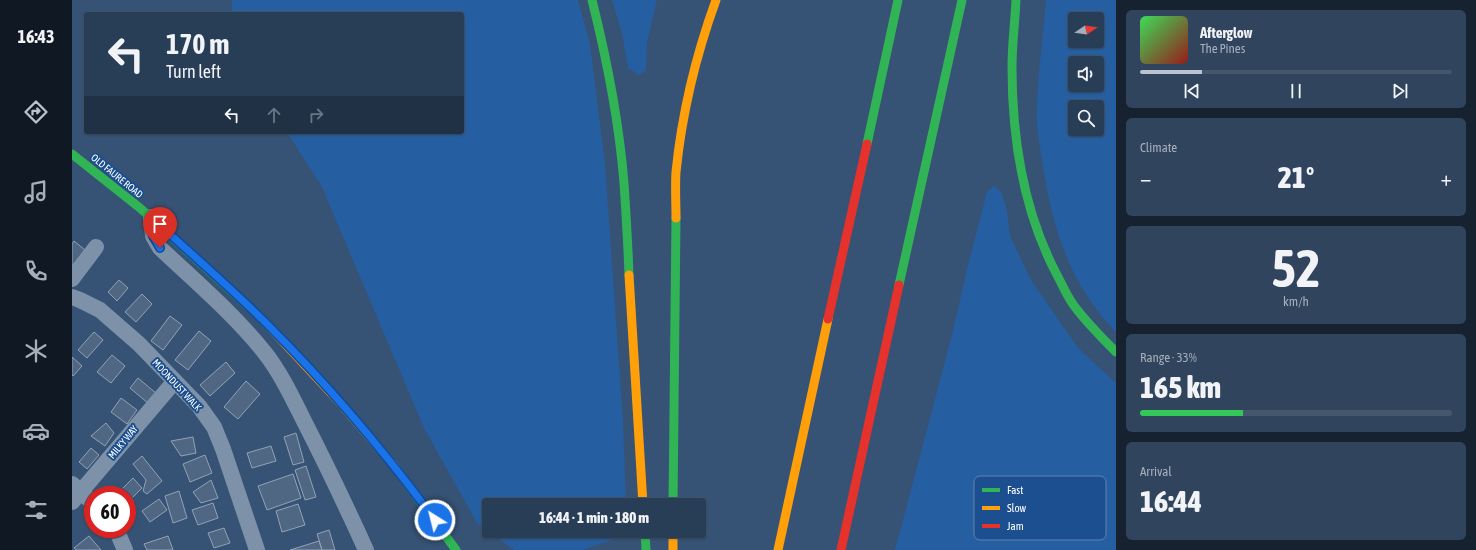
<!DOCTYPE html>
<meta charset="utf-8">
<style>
:root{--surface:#283e57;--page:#30455d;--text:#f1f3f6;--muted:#a5aeba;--line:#44576d;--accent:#b9c2ce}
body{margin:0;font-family:"Asap Condensed",sans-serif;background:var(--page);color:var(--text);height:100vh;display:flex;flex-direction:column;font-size:15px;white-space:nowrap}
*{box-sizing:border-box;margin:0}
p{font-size:13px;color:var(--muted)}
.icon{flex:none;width:22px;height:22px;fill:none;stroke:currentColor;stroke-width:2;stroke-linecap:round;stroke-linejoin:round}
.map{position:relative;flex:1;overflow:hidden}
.side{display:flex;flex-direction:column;gap:10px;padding:10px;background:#162230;width:360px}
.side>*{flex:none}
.hud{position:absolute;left:12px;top:12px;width:380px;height:122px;border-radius:4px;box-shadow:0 1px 3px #0004,0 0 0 1px var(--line);background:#283e57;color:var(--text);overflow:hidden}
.needle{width:26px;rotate:77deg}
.tools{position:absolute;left:996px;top:12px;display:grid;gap:8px}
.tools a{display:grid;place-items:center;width:36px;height:36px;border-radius:4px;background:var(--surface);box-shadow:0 1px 3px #0004,0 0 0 1px var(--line);font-size:20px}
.speed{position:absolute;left:12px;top:486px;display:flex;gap:8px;font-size:20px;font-weight:700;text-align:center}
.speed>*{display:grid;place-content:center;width:52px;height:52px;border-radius:50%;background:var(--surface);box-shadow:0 1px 3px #0004,0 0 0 1px var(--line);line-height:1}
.speed .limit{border:6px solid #d22;background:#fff;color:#111}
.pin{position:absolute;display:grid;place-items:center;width:34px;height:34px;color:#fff;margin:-41px -17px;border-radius:50% 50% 50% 0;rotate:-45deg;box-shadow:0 0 4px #0007}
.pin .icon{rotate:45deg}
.me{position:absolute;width:44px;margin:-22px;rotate:324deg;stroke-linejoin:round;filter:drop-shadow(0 0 3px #0008)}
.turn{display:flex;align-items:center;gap:14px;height:84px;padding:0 16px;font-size:18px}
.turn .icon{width:52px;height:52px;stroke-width:2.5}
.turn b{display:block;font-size:28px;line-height:34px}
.lanes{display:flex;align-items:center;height:38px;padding:0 16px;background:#0003;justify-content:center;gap:20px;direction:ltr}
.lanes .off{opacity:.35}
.big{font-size:30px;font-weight:800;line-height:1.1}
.side .tile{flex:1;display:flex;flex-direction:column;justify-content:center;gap:6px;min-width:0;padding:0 14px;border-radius:6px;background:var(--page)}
.side .dial{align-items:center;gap:0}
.dial b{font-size:52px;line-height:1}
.song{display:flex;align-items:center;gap:12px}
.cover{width:48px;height:48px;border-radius:6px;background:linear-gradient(135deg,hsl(130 70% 55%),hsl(0 70% 35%))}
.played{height:4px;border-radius:2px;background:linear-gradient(90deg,var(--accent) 20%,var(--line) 20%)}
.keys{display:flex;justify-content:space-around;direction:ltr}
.heat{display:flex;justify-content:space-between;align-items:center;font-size:22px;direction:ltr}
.charge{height:6px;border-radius:3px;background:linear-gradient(90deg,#34c759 33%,var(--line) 0)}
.trip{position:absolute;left:410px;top:498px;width:224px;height:40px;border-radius:4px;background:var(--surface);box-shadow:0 1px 3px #0004,0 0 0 1px var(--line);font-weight:800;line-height:40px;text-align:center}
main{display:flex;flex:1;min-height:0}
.tab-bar{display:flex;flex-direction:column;width:72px;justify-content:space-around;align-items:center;background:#101923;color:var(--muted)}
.tab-bar .icon{width:28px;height:28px}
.tab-bar .selected{color:var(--accent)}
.tab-bar b{font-size:18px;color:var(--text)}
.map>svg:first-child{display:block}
.green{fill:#265fa1;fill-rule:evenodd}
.building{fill:#506783;stroke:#92a2b6}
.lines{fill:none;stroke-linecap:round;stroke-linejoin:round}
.street{stroke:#7d92a8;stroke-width:16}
.fast{stroke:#30b455;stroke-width:9}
.slow{stroke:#ff9f0a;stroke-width:9}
.jam{stroke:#e5322d;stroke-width:9}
.route-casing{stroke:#114b97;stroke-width:10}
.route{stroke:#1a73e8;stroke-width:7}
.labels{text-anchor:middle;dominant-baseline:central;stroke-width:4;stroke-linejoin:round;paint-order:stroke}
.street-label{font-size:10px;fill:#fff;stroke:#1b4f8f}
.key{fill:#1b4f8f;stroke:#5f84b1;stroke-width:1}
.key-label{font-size:11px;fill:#fff}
</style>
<main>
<nav class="tab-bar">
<b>16:43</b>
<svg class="icon selected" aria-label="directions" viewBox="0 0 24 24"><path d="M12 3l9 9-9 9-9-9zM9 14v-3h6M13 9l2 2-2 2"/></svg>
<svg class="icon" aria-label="music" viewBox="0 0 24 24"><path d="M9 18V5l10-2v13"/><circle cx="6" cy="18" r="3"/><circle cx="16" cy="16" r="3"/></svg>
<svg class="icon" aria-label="phone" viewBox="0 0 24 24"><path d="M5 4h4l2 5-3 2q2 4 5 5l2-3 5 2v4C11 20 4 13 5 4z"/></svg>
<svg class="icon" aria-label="climate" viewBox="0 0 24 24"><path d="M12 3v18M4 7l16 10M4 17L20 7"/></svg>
<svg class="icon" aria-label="car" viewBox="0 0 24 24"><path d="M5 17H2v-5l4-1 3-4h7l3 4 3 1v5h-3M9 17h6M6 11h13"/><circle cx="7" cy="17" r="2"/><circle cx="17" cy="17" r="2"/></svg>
<svg class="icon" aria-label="filters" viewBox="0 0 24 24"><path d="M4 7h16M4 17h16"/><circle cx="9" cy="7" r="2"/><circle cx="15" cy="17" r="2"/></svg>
</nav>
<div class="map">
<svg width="1044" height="550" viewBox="0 0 1044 550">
<rect width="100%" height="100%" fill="#365274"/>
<path class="green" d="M160,0h346l12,44 15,120 18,257 3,84h-137v26h128l-6,9 -28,10h-69l-37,-27 -53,-95 -102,-241 -35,-55h175v-118h-230z
M540,0h45l-10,42 -1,28 -7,5 -11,-7 -6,-35z
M974,0h70v332c-46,-47 -63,-102 -73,-166 -3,-19 -7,-38 -6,-57 1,-36 6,-73 9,-109zM1003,19h22v22h-22zM1003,63h22v22h-22zM1003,107h22v22h-22z
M922,186l7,6 6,18 3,26 21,44 47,68 38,35v167h-221l57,-215 15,-66 20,-77z"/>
<path class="building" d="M2,241l11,9 -13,16v-22z
M47,280l9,8 -11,13 -9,-9z
M70,294l10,10 -16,18 -11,-10z
M98,316l12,9 -19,25 -12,-9z
M127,331l12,10 -23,29 -13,-10z
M22,332l9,8 -16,18 -9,-8z
M40,355l13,11 -14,17 -14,-11z
M0,357l10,9 -9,10 -1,-1z
M154,362l9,11 -25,23 -10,-11z
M66,378l19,16 -8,10 -19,-16z
M174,381l14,13 -22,25 -14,-12z
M49,398l16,12 -10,14 -16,-12z
M34,423l8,10 -9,13 -14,-10z
M224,433l8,29 -11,3 -9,-28z
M121,437l3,16 -15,3 -10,-15z
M199,446l5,15 -24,7 -5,-15z
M19,448l8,7 -12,14 -8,-7z
M133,455l7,18 -22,9 -7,-18z
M70,456l20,25 -15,13 -4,-3 3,-11 -13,-16z
M234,466l10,31 -11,3 -10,-30z
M221,474l8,24 -34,12 -9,-24z
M61,478l9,10 -15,15v-8h-8l-1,-2z
M139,480l7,18 -17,5 -8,-11z
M107,491l8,27 -14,5 -8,-27z
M87,499l8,11 -17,12 -8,-11z
M141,503l5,15 -20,7 -6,-15z
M226,504l7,21 -23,7 -6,-21z
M152,528l6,15 -16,5 -6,-15z
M257,530l6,20h-13l-5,-16z
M17,536l12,14h-25l-2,-2z
M96,536l5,14h-26l-3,-6z
M247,541l3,9h-32z"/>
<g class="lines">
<path class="street" d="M79,217l2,19 7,12c35,33 75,67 105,105 15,19 27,44 38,66 22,43 43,87 63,131
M0,279l24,-32
M0,297l8,3 20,10 39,34 60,62 15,21 9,22 34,101
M0,484l21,19
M0,502l102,-120
M44,529l9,21"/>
<path class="fast" d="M520,0c15,60 27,121 32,183 2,31 4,61 5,92
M944,0c-1,22 -4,44 -4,67 0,70 11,143 44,206 6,11 11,24 19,34 12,16 27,31 41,45
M795,144l31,-144
M0,154l68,54 122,111
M827,285l63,-285
M323,467l61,83
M601,505l3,-287
M573,531l1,19"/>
<path class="slow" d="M604,218c0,-15 -1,-31 0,-46 6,-59 20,-117 40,-172
M557,275l14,230
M190,319l81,87 52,61
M601,531v19
M706,550l50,-231"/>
<path class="jam" d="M756,319l39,-175
M769,550l58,-265"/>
</g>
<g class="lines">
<g class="route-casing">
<path id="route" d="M88,248l-7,-12 -2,-19c39,36 79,70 116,107 60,60 118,128 168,196"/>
</g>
<use href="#route" class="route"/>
</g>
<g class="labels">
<g class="street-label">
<text transform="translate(45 176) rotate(39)">OLD FAURE ROAD</text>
<text transform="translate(105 385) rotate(47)">MOONDUST WALK</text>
<text transform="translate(51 442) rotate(-50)">MILKY WAY</text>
</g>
</g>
<rect x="902" y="476" width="132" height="64" rx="6" class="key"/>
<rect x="910" y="488" width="18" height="4" fill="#30b455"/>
<rect x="910" y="506" width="18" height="4" fill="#ff9f0a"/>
<rect x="910" y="524" width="18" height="4" fill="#e5322d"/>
<g class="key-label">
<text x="935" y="494">Fast</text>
<text x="935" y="512">Slow</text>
<text x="935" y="530">Jam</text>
</g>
</svg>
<div class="tools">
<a><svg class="needle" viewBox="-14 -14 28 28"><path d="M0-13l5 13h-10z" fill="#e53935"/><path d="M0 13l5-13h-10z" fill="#a5aeba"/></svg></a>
<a><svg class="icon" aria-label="sound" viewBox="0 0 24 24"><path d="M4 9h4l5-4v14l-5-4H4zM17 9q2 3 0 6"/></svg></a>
<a><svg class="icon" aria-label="search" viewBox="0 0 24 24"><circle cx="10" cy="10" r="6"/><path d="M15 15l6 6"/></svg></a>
</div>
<div class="speed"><div class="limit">60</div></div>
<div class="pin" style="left:88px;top:248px;background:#d93025"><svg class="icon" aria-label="arrive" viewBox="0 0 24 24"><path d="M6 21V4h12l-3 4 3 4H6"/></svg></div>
<svg class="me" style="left:363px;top:520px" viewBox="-20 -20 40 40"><circle r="17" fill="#1a73e8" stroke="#fff" stroke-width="3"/><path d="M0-11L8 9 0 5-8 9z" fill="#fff"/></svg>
<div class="trip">16:44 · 1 min · 180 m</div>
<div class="hud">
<div class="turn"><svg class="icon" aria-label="left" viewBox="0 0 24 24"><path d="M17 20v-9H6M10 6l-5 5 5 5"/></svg><div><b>170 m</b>Turn left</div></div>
<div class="lanes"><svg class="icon" aria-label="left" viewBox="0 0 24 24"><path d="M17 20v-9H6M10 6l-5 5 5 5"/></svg><svg class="icon off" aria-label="ahead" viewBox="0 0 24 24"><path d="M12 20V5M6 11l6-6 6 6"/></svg><svg class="icon off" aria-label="right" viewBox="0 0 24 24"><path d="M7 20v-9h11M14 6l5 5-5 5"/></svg></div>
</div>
</div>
<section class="side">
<div class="tile">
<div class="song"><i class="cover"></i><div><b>Afterglow</b><p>The Pines</p></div></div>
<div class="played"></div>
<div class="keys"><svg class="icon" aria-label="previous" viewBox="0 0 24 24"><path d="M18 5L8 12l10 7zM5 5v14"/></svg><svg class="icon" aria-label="pause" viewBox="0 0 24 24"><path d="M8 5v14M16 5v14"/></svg><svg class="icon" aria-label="next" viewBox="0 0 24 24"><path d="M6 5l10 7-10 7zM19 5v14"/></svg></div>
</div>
<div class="tile"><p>Climate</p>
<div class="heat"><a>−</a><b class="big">21°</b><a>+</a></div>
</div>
<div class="tile dial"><b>52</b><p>km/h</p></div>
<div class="tile"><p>Range · 33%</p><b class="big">165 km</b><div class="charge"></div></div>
<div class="tile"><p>Arrival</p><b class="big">16:44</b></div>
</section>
</main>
